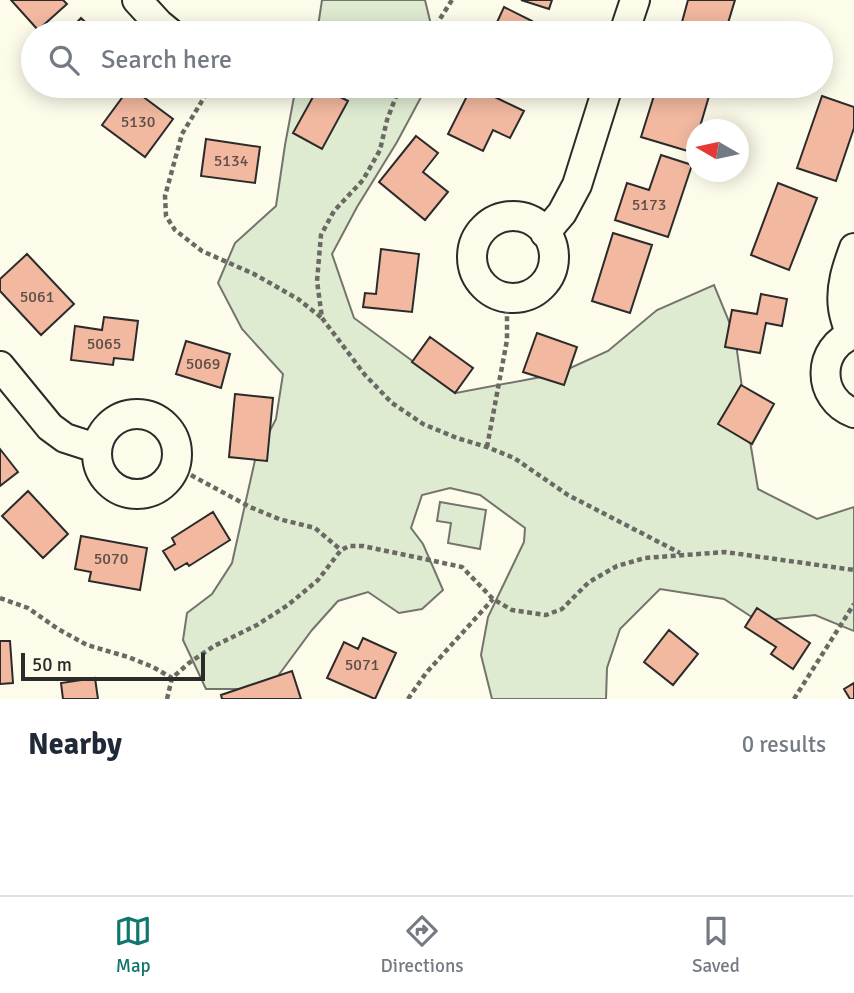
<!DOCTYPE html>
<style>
:root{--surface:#fff;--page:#f6f6f7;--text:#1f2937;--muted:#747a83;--line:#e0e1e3;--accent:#0f766e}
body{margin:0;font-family:Signika,sans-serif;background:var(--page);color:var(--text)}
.compass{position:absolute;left:686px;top:119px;width:63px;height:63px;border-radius:50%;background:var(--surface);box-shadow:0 4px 18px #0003;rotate:279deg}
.scale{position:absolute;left:21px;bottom:18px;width:184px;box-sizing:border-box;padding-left:7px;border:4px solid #2b2b2b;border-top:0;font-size:19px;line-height:24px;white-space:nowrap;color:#2b2b2b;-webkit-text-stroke:5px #fdfbea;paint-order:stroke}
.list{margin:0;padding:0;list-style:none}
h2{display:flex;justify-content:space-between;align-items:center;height:91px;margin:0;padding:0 28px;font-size:30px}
h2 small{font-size:23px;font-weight:400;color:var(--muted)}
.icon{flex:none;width:38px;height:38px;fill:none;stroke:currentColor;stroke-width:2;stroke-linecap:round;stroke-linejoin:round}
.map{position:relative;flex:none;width:854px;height:699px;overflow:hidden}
.search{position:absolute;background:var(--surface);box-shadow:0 4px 18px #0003;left:21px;right:21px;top:21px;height:77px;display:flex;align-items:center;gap:18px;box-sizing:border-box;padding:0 24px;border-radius:38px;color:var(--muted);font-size:26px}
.sheet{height:196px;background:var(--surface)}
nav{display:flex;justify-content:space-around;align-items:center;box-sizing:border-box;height:98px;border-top:2px solid var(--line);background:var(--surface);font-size:19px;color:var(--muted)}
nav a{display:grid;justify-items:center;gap:4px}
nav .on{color:var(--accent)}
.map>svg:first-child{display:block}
</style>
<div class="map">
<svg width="854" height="699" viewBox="0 0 854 699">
<rect width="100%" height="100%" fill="#fdfbea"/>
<path fill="#deebd1" stroke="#74746e" stroke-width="2" d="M322 0H425L433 33H317Z
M296 86H427L397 142 357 207 332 254 354 318 456 393 557 374 608 351 657 310 714 285 735 336 746 417 758 489 817 519 854 507V631L815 615 758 621 724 599 660 589 620 629 607 668 606 699H492L481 655 488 617 524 542 525 528 480 495 450 488 422 495 411 528 423 544 443 590 422 609 399 613 368 592 338 601 312 630 275 680 246 689H206L183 640 187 613 212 594 232 563 255 460 276 419 283 374 242 329 218 283 235 243 276 206 285 145Z
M440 502 486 510 480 549 448 543 451 523 437 521Z"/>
<path fill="#f2b8a0" stroke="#2b2b2b" stroke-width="2" d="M11 0H63L67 4 38 30Z
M521 0H552L549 9Z
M688 0H735L725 33H679Z
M504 7 532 21 526 33H492Z
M81 18 97 33H67Z
M77 86H97L88 96Z
M319 86 348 101 322 149 293 133Z
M472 86 524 111 510 138 493 130 483 151 448 134Z
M657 86H712L699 130H696V136L691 152 641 137Z
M130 87 173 119 145 157 102 125Z
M822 96 854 107V128L836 181 797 168Z
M416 136 438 153 423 172 448 192 425 220 379 182Z
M206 139 260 147 255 183 201 176Z
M661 155 692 165 668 237 615 220 627 183 649 190Z
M778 183 817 198 789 270 751 255Z
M613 233 652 245 630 313 592 301Z
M381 249 419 254 412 312 363 307 365 293 376 294Z
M27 254 74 304 41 335 0 291V279Z
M761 294 787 299 782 326 766 323 760 353 725 347 732 310 757 314Z
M104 317 138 321 133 360 114 358 113 365 71 360 75 326 102 330Z
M537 333 577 347 564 385 523 372Z
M430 337 473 368 455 393 412 362Z
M186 341 230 354 221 388 176 374Z
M741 385 774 404 752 444 718 424Z
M235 394 273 398 267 461 229 457Z
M0 449 18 472 0 486Z
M28 491 68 534 43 558 2 516Z
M213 512 230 540 189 566 187 563 175 570 163 551 175 544 172 538Z
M81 536 147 548 140 590 89 581 91 572 75 569Z
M757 608 810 643 793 669 771 654 776 647 745 627Z
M669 630 698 654 673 685 644 662Z
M363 638 396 653 375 699 327 678 344 642 358 649Z
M0 641H10L13 683 0 684Z
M292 671 301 699H222L221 695Z
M95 678 98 699H63L61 683Z
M854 683V699H850L844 689Z"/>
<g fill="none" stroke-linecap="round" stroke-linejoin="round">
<g stroke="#2b2b2b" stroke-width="32">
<path id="minor" d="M137 0 159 24 170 33
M624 33 635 0
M472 257a41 41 0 1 1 82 0a41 41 0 1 1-82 0Z
M545 233 562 213 577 185 608 86
M854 334C816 347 816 399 854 413
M850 335C848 326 844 317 843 308 840 287 847 267 854 248
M0 366 50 427 65 438 96 448
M97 454a40 40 0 1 1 80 0a40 40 0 1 1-80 0Z"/>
</g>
<path stroke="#6a6964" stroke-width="4.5" stroke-dasharray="5 3.5" stroke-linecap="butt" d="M431 33 452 0
M211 86 182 134 165 196 166 216 175 230 202 251 254 274 298 299 322 318
M400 86 387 120 380 150 363 180 334 211 321 235 317 281 322 318 365 375 392 403 423 424 457 438 487 447 514 458 568 495 680 553
M487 447 507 340V298
M176 467 250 507 279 519 315 528 341 550
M0 598 28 608 58 629 87 645 128 657 153 667 172 678
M167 699 172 678 189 663 214 646 257 625 288 605 318 580 341 550 349 546H363L462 567 493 599 512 610 546 615 562 609 589 582 617 566 645 558 725 552 854 570
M408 699 426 673 493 599
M794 699 854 604"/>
<use href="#minor" stroke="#fdfbea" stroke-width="28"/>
</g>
<g text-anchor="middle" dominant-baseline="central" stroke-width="5" stroke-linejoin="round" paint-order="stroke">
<g font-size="16" fill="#5d4e48">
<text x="138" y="122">5130</text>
<text x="231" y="161">5134</text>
<text x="649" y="205">5173</text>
<text x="37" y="297">5061</text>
<text x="104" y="344">5065</text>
<text x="203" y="364">5069</text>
<text x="111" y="559">5070</text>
<text x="362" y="665">5071</text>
</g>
</g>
</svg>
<svg class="compass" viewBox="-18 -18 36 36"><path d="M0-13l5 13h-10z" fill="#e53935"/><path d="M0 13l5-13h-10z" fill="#747a83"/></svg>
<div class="scale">50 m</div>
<div class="search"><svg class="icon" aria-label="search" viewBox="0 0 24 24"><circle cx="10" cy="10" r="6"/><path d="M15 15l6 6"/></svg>Search here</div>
</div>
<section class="sheet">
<h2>Nearby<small>0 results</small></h2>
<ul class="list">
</ul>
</section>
<nav>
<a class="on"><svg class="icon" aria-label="map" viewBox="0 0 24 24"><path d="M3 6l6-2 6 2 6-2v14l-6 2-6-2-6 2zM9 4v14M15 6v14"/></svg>Map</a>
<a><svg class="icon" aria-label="directions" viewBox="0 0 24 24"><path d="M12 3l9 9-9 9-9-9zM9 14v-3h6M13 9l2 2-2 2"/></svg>Directions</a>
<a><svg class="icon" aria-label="saved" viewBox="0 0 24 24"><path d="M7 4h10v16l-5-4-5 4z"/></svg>Saved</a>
</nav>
